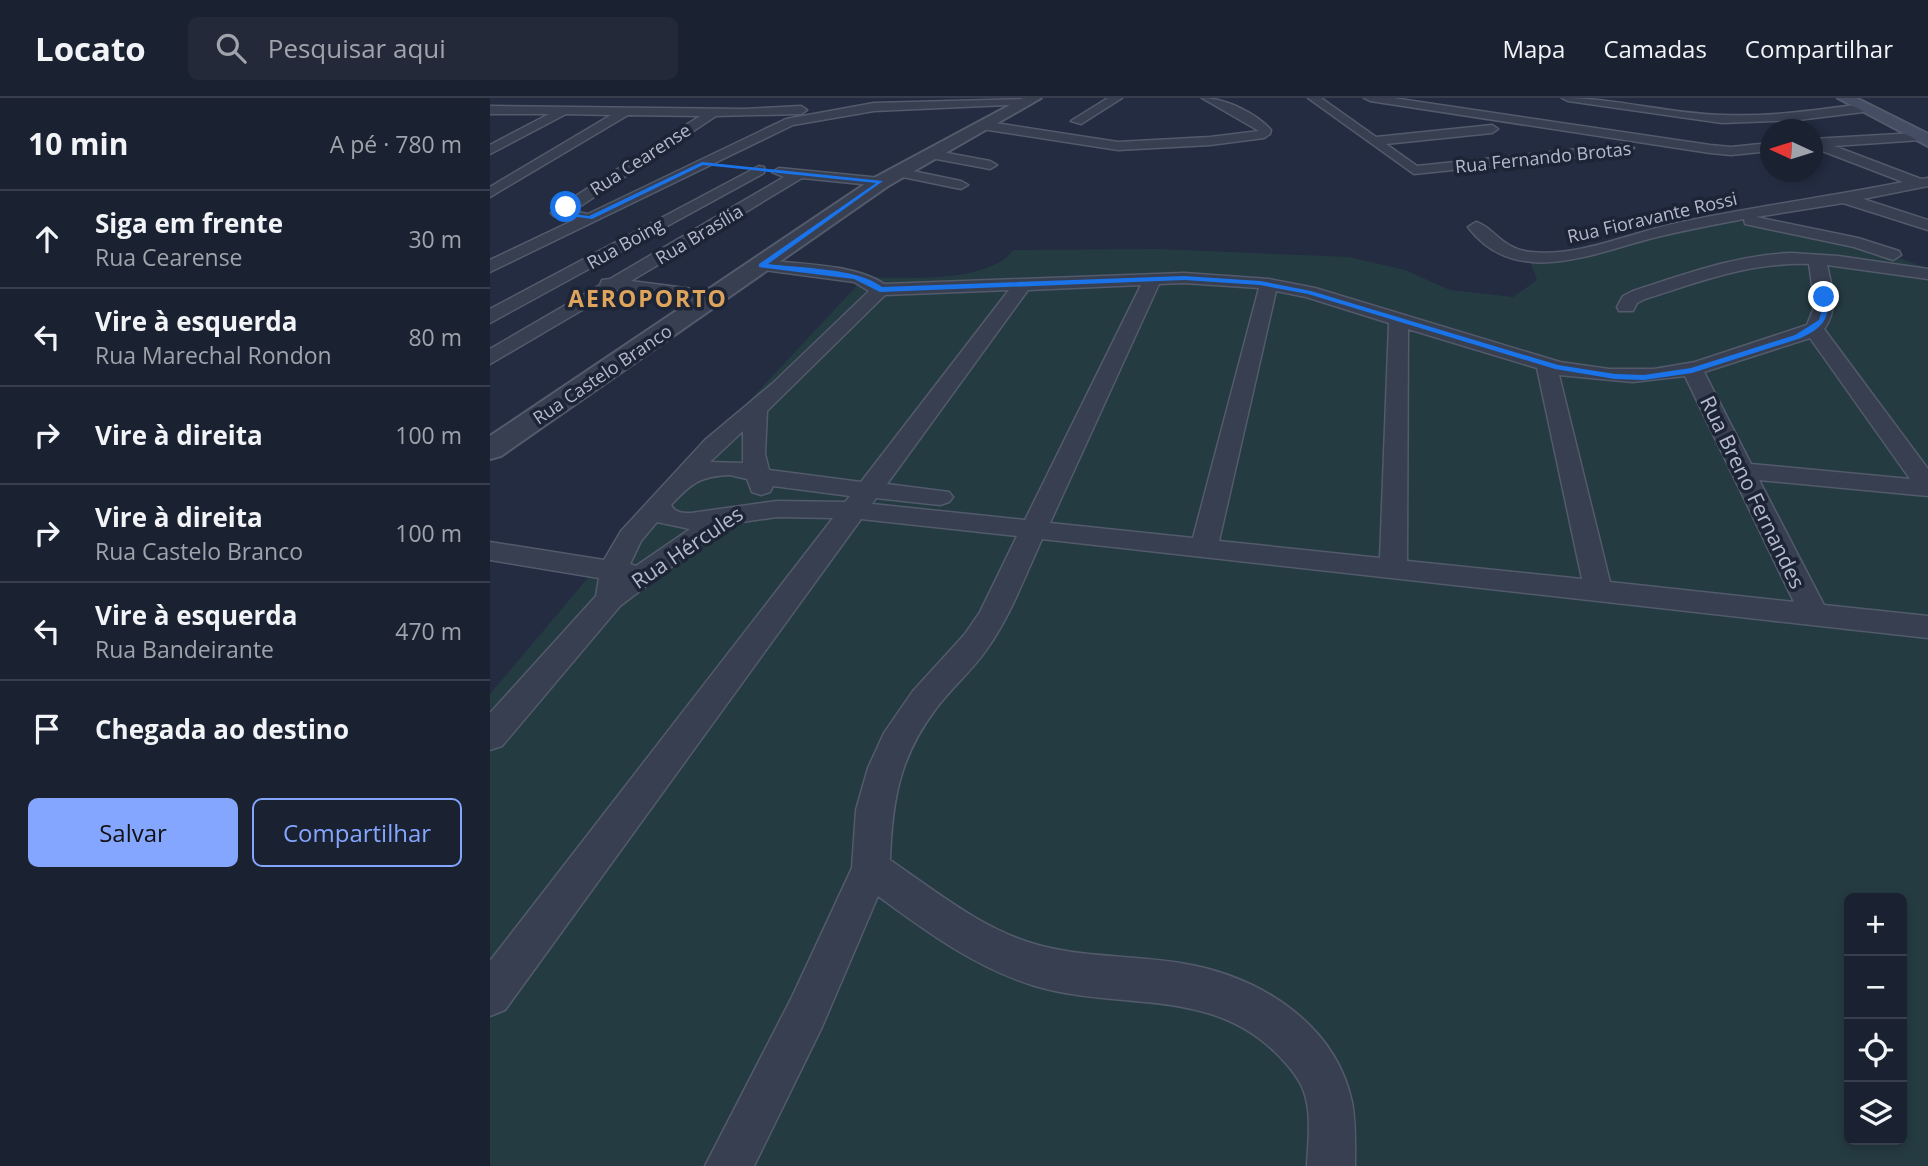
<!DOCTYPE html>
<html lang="pt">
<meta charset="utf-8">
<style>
:root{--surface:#1a2131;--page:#232939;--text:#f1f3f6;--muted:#9fa3ab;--line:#383e4d;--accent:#85a6ff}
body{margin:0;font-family:"Open Sans",sans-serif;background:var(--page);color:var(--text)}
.controls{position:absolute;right:21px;bottom:21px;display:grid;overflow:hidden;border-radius:10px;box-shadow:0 4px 10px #0003}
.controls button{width:63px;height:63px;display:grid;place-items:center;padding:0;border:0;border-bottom:2px solid var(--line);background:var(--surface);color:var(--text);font:35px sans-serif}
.compass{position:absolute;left:1270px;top:21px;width:63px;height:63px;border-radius:50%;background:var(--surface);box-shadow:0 4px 10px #0003;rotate:274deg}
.stop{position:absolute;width:21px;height:21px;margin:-16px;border:5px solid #1a73e8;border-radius:50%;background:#fff}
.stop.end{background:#1a73e8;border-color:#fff;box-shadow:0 2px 7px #0008}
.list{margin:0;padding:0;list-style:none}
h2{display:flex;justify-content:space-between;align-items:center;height:91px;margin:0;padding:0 28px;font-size:30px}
h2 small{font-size:23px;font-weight:400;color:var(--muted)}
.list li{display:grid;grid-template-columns:46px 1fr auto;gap:21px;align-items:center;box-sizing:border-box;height:98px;padding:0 28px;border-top:2px solid var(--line)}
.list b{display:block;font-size:26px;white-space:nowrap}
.list p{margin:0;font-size:23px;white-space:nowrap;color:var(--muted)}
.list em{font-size:23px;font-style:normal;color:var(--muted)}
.actions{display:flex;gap:14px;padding:21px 28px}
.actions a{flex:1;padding:16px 0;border:2px solid var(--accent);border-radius:10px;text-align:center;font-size:24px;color:var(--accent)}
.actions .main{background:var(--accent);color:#111}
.icon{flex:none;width:38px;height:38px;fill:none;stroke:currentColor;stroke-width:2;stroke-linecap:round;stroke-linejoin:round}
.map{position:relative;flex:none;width:1438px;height:1068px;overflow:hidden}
header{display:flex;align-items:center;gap:42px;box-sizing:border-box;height:98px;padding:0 35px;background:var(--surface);border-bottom:2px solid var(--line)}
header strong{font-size:33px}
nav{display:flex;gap:38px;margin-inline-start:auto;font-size:24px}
.search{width:490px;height:63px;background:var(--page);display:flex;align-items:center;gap:18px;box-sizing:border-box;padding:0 24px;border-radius:10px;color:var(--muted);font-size:26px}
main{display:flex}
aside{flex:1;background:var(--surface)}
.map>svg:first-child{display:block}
</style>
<header>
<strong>Locato</strong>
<div class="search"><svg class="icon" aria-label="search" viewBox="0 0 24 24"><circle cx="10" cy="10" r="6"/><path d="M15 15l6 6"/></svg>Pesquisar aqui</div>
<nav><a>Mapa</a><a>Camadas</a><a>Compartilhar</a></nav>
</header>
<main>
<aside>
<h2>10 min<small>A pé · 780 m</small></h2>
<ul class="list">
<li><svg class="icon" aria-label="ahead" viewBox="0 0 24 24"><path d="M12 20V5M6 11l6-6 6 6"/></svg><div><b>Siga em frente</b><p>Rua Cearense</p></div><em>30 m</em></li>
<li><svg class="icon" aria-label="left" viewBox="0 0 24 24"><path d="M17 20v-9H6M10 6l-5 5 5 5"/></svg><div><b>Vire à esquerda</b><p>Rua Marechal Rondon</p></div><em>80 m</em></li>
<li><svg class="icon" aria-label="right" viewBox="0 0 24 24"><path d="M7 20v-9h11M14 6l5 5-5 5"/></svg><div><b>Vire à direita</b></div><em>100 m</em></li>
<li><svg class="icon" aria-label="right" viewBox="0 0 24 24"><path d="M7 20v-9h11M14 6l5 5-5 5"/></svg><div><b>Vire à direita</b><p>Rua Castelo Branco</p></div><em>100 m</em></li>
<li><svg class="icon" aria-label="left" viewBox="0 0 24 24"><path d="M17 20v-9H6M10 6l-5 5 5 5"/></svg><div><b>Vire à esquerda</b><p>Rua Bandeirante</p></div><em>470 m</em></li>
<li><svg class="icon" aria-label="arrive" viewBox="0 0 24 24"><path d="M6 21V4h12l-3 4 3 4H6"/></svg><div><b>Chegada ao destino</b></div></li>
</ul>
<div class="actions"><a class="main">Salvar</a><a>Compartilhar</a></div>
</aside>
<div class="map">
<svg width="1438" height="1068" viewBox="0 0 1438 1068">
<rect width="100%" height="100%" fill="#232c41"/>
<path fill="#253b42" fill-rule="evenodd" d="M1242 123C1309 125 1374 149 1438 170V1068H0V596L134 437 375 179C412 180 499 186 523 152L668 151 859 159 915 172 960 192 1023 199 1047 182 1038 158ZM1359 800H1412V1042H1359Z"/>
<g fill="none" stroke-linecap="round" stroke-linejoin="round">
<g stroke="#525a6b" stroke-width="3">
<path id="minor" d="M618 0H632L591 26 581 23Z
M712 0C735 0 766 15 781 32L780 36 774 40 720 47 628 52 492 31 486 27 492 23 628 44 720 39 769 33Z
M818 0H831L886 39 1002 27 1008 31 1002 35 896 46 927 68 1137 46 1144 50 1137 54 924 76Z
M874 0H903L1220 47 1241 49 1280 45V53L1241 57 1220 55 880 3Z
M1072 0C1127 0 1179 16 1233 17 1280 19 1327 12 1373 6L1379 10 1373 14 1308 22 1232 25 1078 3Z
M537 1 541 2V6L384 13 303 27 0 174V162L84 122 64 118 61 115 64 112 210 18 138 17 0 99V89L121 17 76 16 0 56V47L59 16H0V8L254 11 311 8 317 12 311 16 226 18 83 113 98 116 296 21 384 5Z
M1426 35 1431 36V42L1344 48 1431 81 1438 80V88L1373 101 1438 122V132L1353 105 1266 119 1368 140 1409 153 1411 157 1403 162 1364 149 1255 126 1254 121C1222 127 1190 133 1159 141 1099 157 1024 190 978 129L986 124C1004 129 1011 151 1041 154 1091 159 1139 135 1187 125 1262 109 1338 99 1413 84L1322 49V41Z
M441 52 500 63 507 67 500 71 436 59 434 56Z
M269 68 274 69V75L0 225V211Z
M289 70 391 80 398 84 391 88 312 80 141 183 226 194 232 195 235 199 232 203 226 204 126 192 0 266V251L110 187 112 182 120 181 294 79 282 74Z
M408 70 471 83 478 87 471 91 403 77 401 74Z
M1302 155 1348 158 1438 171V181L1337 167C1342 190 1349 211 1334 231L1438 371V398L1269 382 1334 507 1438 518V540L552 441C535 478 521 517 497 551 482 573 461 590 445 612 409 660 402 704 400 762 447 794 493 832 548 847 596 860 642 857 690 865 767 877 845 924 862 1004 866 1025 865 1047 865 1068H817C818 1044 822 1017 814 994 809 979 797 966 786 955 718 888 629 913 545 888 486 870 437 834 388 798L332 929 264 1068H215L302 899 362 770 366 712 378 670 394 635 423 593 475 536 490 514 527 438 371 421 15 912 0 918V863L343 420 287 419 245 425 202 453 130 508 12 648 0 652V615L106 498 109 480 0 462V444L114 462 131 433 215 342 283 285 379 193 364 184 266 171 263 167 266 163 272 162C308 166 365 166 394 186L694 175 779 181 825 190 1070 264 1119 271H1164L1205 264 1317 227 1325 207 1319 166C1260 164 1211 183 1155 201L1147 205 1143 213H1129L1127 209 1133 198 1143 193C1196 176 1246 157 1302 155ZM694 185 769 190 703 440 560 425 669 186ZM651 187 535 422 382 406 386 400 450 407 459 404 463 399 459 394 397 386 538 192ZM519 192 371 384 279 372 275 356 277 313 395 197ZM786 193 816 199 899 225 890 460 729 443ZM918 231 1047 270 1092 481 917 463ZM1320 240 1420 381 1261 366 1214 274ZM1069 277 1142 284 1195 278 1304 504 1120 484ZM253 333V365L220 364ZM240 377 257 381 262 394 271 397 280 394 283 388 360 398 355 404 287 403 201 415C193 415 185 415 181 407 201 386 209 378 240 377ZM167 424 200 431 146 468 140 466 151 443Z"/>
</g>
<g stroke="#525a6b" stroke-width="4">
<path id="tertiary" d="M533 0H551L398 88 11 358 0 361V338L384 80Z"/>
</g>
<g stroke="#525a6b" stroke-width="4">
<path id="secondary" d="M1348 0H1366L1438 36V48Z"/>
</g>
<use href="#minor" fill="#373f51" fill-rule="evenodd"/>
<use href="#tertiary" fill="#373f51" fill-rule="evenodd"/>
<use href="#secondary" fill="#454d64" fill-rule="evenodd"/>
</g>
<path fill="#1a73e8" d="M212 64 393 83 278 166C308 170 369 170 392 189L694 178 770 183 821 193 1068 267 1125 276 1154 277 1201 270 1305 237 1329 222 1332 211 1331 198 1337 199C1341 222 1330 231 1311 240L1202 275 1154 282 1125 281 1065 271 818 196 770 187 694 182 390 194 364 181 269 169V166L386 85 213 67 102 121 66 116 76 107 79 109 73 115 99 118Z"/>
<g text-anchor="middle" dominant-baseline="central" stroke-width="7" stroke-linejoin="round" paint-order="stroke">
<g font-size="18" fill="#b4bacb" stroke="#1c2436">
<text transform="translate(1053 59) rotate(-6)">Rua Fernando Brotas</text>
<text transform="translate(150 61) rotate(-33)">Rua Cearense</text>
<text transform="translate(1162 119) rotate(-13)">Rua Fioravante Rossi</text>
<text transform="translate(209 136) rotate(-31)">Rua Brasília</text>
<text transform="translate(135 145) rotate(-29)">Rua Boing</text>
<text transform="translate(112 276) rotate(-34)">Rua Castelo Branco</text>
</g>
<g font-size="21" fill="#b4bacb" stroke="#1c2436">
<text transform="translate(1263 394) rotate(64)">Rua Breno Fernandes</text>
<text transform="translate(197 449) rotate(-34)">Rua Hércules</text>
</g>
<g font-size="23" font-weight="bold" letter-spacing="2" fill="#dea45c" stroke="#1c2436">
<text x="158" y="200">AEROPORTO</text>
</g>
</g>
</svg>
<div class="controls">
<button>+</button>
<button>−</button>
<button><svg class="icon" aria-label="locate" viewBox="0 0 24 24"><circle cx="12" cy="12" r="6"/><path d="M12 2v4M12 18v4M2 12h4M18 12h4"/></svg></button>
<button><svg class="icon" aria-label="layers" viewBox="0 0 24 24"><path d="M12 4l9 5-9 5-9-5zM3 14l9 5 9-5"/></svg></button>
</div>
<svg class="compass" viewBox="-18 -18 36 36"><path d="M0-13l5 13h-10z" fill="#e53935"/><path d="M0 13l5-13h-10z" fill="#9fa3ab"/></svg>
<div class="stop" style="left:76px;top:109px"></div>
<div class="stop end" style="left:1334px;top:199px"></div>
</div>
</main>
